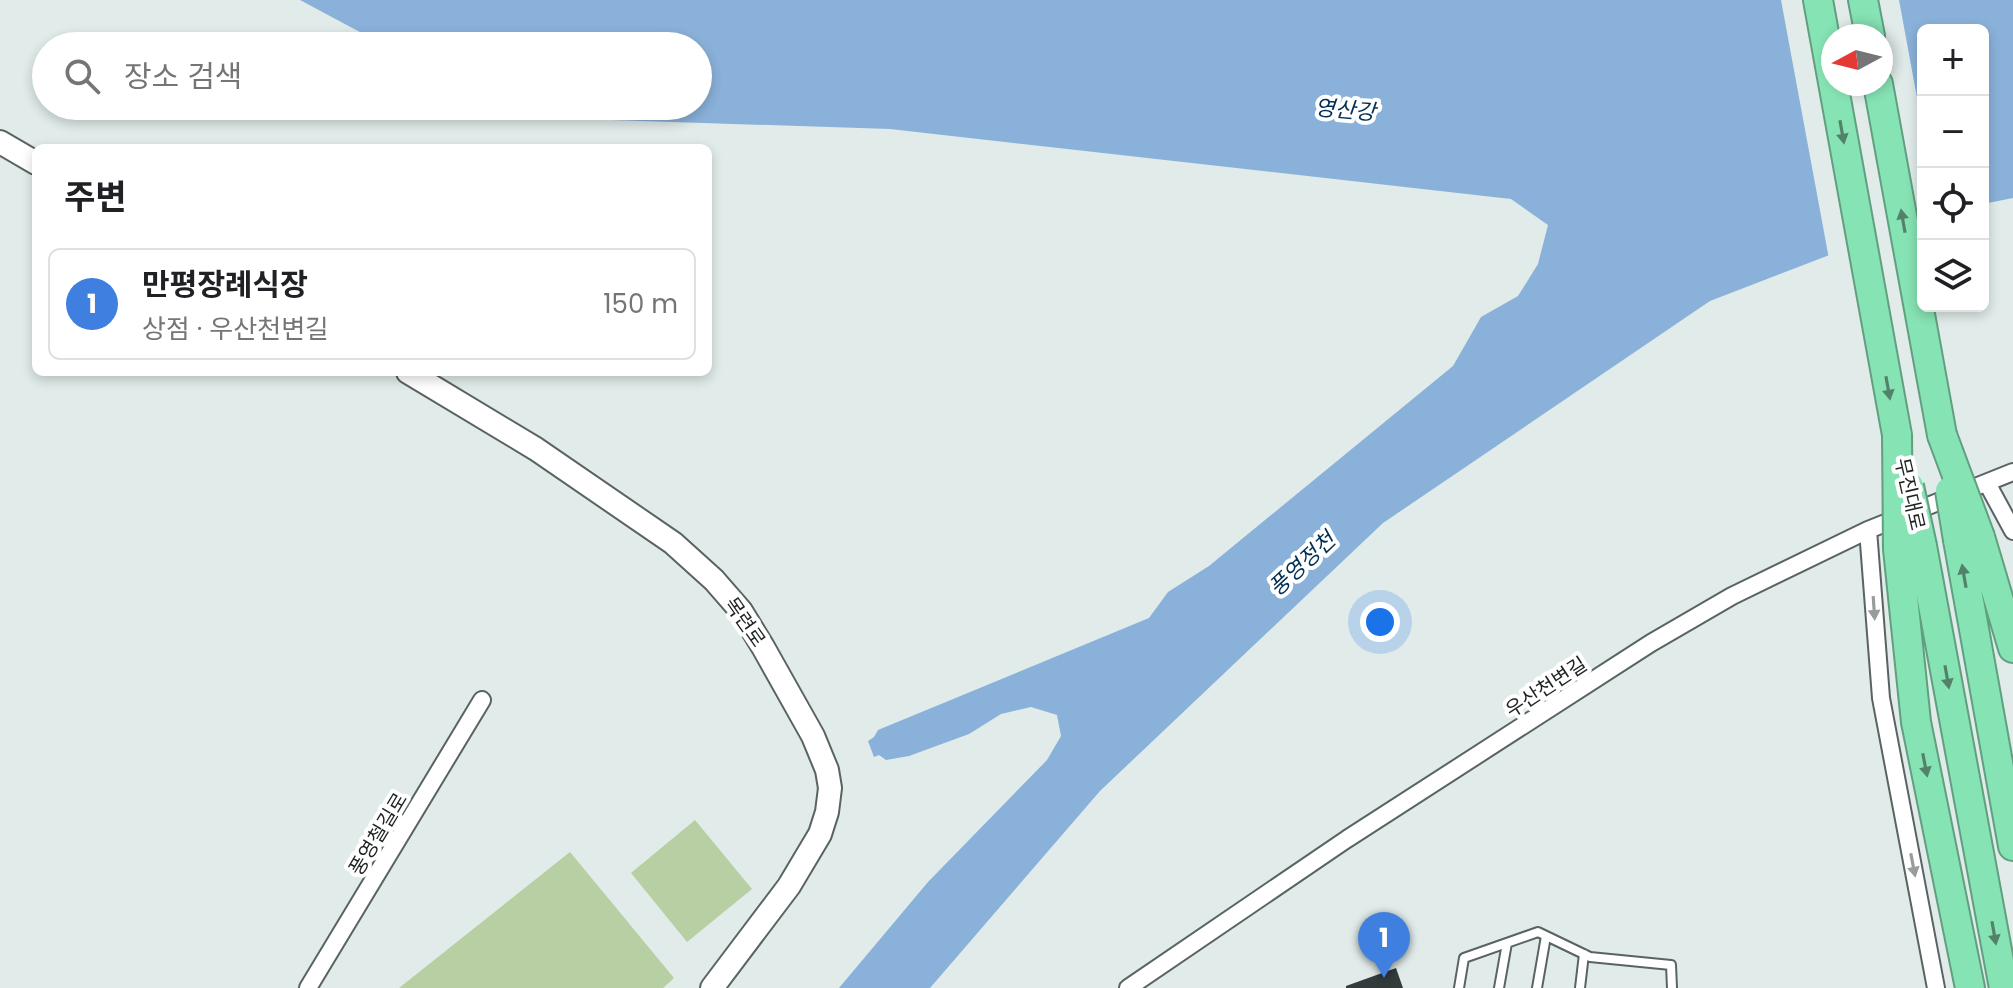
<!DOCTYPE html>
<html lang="ko">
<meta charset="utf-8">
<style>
:root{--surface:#fff;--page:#f6f6f6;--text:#202124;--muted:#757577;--line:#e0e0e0;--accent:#0b8043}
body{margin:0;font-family:Poppins,"Noto Sans KR",sans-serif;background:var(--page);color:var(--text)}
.controls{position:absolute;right:24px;top:24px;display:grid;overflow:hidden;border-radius:12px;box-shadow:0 4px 12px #0003}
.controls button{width:72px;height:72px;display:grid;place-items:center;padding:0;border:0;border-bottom:2px solid var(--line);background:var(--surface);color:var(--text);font:40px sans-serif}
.compass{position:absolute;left:1821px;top:24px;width:72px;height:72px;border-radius:50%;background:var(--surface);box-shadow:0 4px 12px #0003;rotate:263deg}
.you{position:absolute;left:1380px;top:622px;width:28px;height:28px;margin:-20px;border:6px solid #fff;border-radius:50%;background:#1a73e8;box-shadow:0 0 0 12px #1a73e833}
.badge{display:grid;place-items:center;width:52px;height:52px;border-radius:50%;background:var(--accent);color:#fff;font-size:26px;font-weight:700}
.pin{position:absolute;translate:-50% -66px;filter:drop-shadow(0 2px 4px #0008)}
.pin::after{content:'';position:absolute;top:42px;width:28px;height:24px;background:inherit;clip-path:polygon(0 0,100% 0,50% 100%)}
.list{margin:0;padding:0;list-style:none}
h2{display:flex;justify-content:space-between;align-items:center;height:104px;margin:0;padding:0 32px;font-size:34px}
h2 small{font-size:26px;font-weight:400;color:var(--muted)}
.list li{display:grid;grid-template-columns:52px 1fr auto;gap:24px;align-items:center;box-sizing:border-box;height:112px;margin:0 16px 16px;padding:0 16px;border:2px solid var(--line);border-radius:12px}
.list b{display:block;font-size:30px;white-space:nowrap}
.list p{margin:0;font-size:26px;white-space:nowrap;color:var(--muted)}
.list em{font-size:26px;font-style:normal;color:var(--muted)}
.icon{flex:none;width:44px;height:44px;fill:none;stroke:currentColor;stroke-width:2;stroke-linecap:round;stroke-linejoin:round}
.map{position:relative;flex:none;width:2013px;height:988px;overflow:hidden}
.search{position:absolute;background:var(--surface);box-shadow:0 4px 12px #0003;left:32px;top:32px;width:680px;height:88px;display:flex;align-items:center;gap:20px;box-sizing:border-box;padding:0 28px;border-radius:44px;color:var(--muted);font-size:30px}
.panel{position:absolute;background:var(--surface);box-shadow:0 4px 12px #0003;left:32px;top:144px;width:680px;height:232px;border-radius:12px}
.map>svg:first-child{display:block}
</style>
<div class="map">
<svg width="2013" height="988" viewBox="0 0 2013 988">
<rect width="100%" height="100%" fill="#e0ebea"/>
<path fill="#b7cfa2" d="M695 820 752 889 687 942 631 873Z
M570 852 674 978 663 988H399Z"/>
<path fill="#8ab1d9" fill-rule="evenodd" d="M300 0H2013V198L1983 204V30H1923V219L1710 301 1383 523 1100 791 930 988H839L928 882 1047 760 1061 736 1057 715 1031 707 1001 714 969 734 909 756 886 760 879 755 874 757 868 741 874 737 878 730 1149 618 1168 592 1209 566 1453 366 1481 317 1518 296 1538 264 1548 225 1511 199 890 129 519 117 499 106H698V46H386ZM1833 36H1881V84H1833Z"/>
<path fill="#e0ebea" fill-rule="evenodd" d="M1781 0H1899L1923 130V223L1829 259ZM1833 36H1881V84H1833Z"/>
<path fill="#333b3d" d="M1396 968 1403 988H1346V986Z"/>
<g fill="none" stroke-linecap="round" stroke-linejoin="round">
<g stroke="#5a6363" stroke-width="12">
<path id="lane" d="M1459 988 1464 958 1538 932 1590 957 1671 965 1672 988
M1499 988 1507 943
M1537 988 1546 936
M1580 988 1584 954"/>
</g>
<g stroke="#5a6363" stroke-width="20">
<path id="street" d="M1987 483 2013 531
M1868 530 1881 698 1936 988
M308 988 482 700
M1128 988 1347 839 1651 643 1732 596 1868 530 2013 472"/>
</g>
<g stroke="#5a6363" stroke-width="26">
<path id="secondary" d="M0 142 36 163
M408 372 536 449 673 543 714 580 741 611 763 647 813 736 827 770 830 788 827 812 820 834 789 886 712 988"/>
</g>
<g stroke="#629f80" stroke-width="32">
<path id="highway" d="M1818 0 1897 435
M1863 0 1870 36
M1878 84 1942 435
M1980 537 2013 648
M1958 540 2013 846
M1922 546 2004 988
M1898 549 1916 722 1970 988"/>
</g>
<use href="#lane" stroke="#fff" stroke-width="8"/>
<use href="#street" stroke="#fff" stroke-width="16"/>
<use href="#secondary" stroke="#fff" stroke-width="22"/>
<use href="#highway" stroke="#86e3b3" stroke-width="28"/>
<g stroke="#629f80" stroke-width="32" stroke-linecap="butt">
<path id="highway-bridge" d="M1897 435 1898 549
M1942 435 1980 537
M1909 486 1922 546
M1950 491 1958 540"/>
</g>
<use href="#highway-bridge" stroke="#86e3b3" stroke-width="28"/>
</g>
<defs><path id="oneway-solid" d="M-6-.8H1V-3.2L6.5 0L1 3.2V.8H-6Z" transform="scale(2)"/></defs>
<g fill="#52826a">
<use href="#oneway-solid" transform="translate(1842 132) rotate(80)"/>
<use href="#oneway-solid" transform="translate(1903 221) rotate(-100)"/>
<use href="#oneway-solid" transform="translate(1888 388) rotate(80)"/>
<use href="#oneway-solid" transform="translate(1964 576) rotate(-100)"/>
<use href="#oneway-solid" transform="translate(1947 677) rotate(80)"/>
<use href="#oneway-solid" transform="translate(1925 765) rotate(79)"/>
<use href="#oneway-solid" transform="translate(1994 933) rotate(80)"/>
</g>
<g fill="#9a9c9b">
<use href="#oneway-solid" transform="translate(1874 608) rotate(86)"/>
<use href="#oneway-solid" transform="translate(1913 865) rotate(79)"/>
</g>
<g text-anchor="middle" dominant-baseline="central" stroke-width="8" stroke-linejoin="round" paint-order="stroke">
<g font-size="20" fill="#1e2221" stroke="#fff">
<text transform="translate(1910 494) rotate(77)">무진대로</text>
<text transform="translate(745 622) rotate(55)">목련로</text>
<text transform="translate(1546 687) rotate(-33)">우산천변길</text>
<text transform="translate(378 834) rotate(-59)">풍영철길로</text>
</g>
<g font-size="22" font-style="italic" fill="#012f54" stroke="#fff">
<text transform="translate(1345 110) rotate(5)">영산강</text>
<text transform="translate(1302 564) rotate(-43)">풍영정천</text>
</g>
</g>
</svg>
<div class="controls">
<button>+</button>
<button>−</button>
<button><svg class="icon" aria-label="locate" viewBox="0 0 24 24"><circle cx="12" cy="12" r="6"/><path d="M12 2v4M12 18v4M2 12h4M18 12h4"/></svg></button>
<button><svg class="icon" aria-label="layers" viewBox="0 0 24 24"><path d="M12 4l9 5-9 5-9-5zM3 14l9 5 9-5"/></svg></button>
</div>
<svg class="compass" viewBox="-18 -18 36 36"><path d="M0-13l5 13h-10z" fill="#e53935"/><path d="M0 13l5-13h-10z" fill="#757577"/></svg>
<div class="you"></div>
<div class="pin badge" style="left:1384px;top:978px;background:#3f7fe0">1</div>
<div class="search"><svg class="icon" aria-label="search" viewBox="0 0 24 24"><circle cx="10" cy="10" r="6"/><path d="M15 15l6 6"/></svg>장소 검색</div>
<section class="panel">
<h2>주변<small></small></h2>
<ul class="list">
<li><span class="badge" style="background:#3f7fe0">1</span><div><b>만평장례식장</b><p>상점 · 우산천변길</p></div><em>150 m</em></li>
</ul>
</section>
</div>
